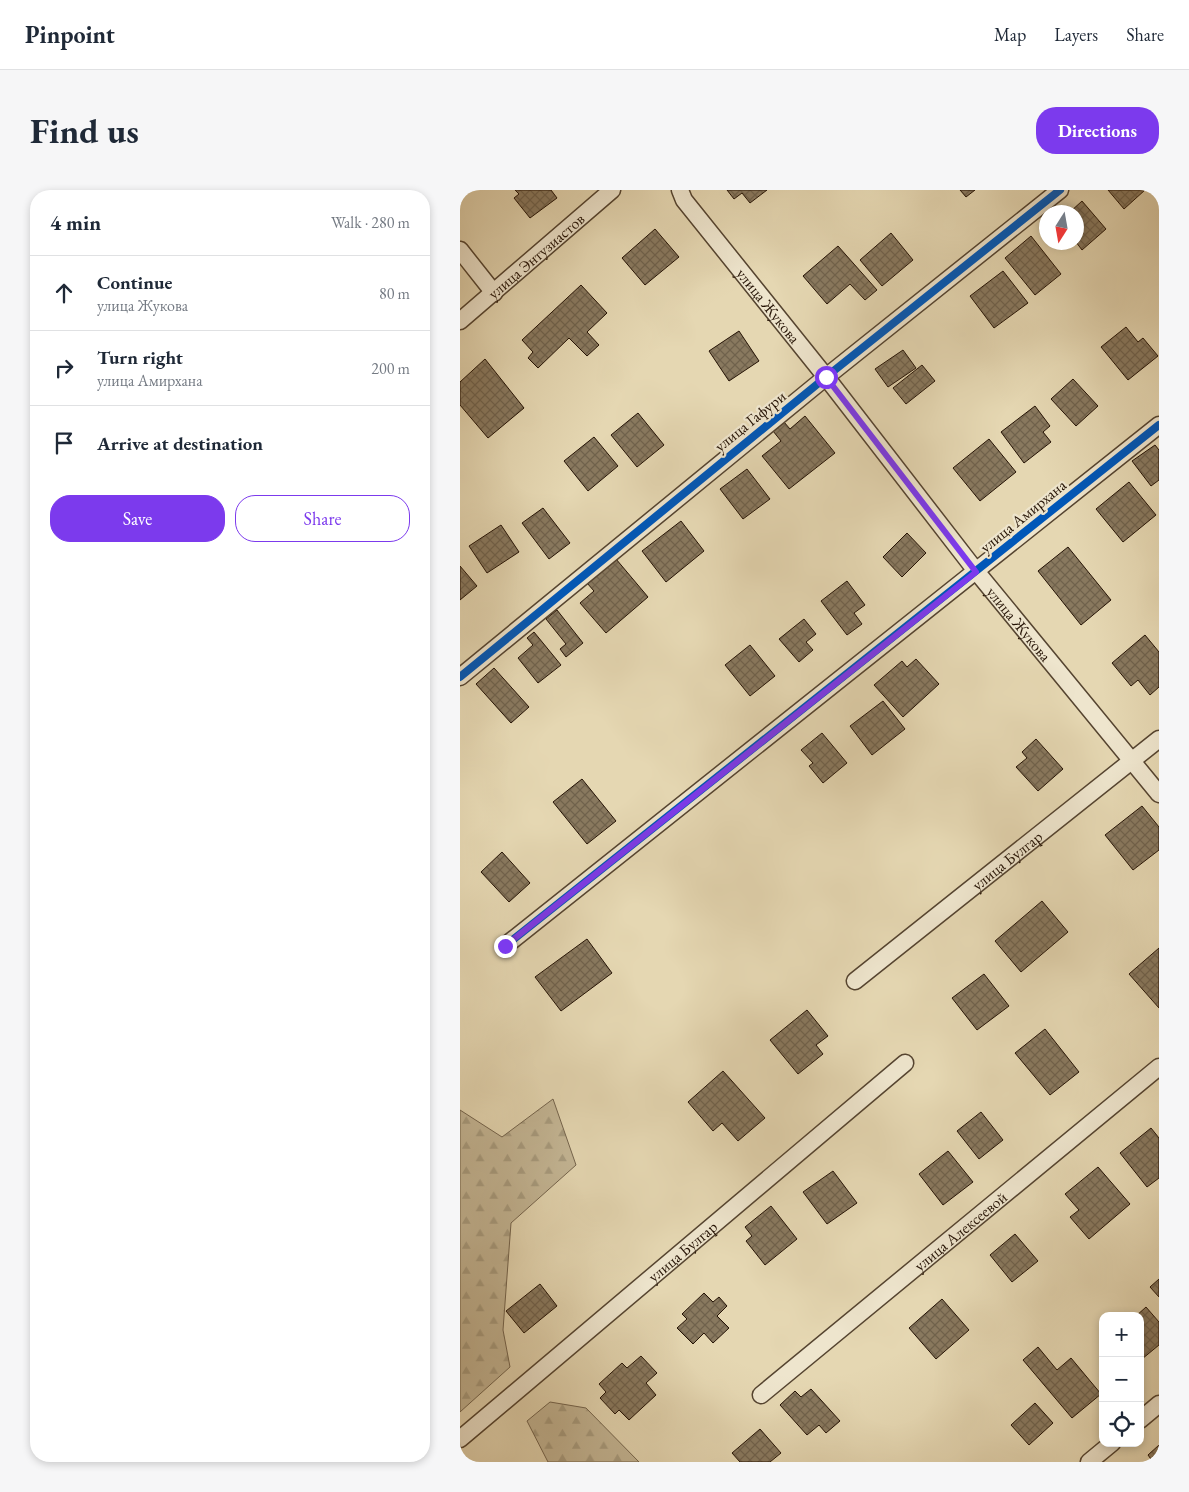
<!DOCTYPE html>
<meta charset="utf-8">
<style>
:root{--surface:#fff;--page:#f6f6f7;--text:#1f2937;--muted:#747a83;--line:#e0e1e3;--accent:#7c3aed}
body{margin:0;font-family:"EB Garamond",serif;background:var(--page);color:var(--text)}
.controls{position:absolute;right:15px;bottom:15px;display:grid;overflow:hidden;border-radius:10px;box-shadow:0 2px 8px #0003}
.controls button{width:45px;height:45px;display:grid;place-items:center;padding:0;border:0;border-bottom:1px solid var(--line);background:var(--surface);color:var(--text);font:25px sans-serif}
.compass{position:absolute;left:579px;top:15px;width:45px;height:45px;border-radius:50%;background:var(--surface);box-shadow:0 2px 8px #0003;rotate:191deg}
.stop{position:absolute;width:15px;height:15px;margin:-11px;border:4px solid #7c3aed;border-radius:50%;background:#fff}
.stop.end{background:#7c3aed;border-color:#fff;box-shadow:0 1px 5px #0008}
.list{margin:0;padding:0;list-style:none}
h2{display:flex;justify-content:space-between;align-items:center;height:65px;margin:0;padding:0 20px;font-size:21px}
h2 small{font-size:16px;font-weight:400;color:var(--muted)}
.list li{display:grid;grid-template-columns:32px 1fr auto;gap:15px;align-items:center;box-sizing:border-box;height:75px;padding:0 20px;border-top:1px solid var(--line)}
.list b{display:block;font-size:19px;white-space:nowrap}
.list p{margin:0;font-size:16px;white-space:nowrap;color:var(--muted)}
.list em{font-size:16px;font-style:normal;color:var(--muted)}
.actions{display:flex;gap:10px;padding:15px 20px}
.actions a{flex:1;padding:11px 0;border:1px solid var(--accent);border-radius:20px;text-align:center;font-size:18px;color:var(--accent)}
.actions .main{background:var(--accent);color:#fff}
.icon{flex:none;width:28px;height:28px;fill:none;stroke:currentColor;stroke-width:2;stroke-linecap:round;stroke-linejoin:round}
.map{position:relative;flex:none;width:699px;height:1272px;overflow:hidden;border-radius:20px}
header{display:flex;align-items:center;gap:30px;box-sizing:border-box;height:70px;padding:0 25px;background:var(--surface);border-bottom:1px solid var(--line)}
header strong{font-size:24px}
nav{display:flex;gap:28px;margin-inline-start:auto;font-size:18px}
.intro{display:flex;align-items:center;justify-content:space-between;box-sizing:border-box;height:120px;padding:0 30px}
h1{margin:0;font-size:35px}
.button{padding:12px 22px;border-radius:20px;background:var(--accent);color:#fff;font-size:18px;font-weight:700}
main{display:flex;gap:30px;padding:0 30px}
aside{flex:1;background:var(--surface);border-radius:20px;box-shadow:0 2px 8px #0003}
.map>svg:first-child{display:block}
</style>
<header>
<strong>Pinpoint</strong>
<nav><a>Map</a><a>Layers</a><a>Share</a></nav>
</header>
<div class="intro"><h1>Find us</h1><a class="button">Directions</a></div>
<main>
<aside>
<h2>4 min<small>Walk · 280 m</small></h2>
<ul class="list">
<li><svg class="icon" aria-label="ahead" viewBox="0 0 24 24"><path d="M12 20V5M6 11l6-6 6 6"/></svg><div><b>Continue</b><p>улица Жукова</p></div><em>80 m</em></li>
<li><svg class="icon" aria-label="right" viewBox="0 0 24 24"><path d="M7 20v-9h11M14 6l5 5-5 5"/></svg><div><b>Turn right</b><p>улица Амирхана</p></div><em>200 m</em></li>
<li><svg class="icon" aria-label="arrive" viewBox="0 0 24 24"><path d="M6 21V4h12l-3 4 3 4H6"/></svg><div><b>Arrive at destination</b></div></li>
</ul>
<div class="actions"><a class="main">Save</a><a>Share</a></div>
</aside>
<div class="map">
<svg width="699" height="1272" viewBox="0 0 699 1272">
<defs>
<pattern id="forest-firs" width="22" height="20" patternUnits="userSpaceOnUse" patternTransform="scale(1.25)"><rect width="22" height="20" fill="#c4b695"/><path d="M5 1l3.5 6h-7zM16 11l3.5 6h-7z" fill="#a89c7f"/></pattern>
<pattern id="building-cross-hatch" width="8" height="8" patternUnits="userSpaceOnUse" patternTransform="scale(1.25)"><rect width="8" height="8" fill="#89795f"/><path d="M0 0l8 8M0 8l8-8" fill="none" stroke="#70624c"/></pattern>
</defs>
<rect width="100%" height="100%" fill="#e5d7b2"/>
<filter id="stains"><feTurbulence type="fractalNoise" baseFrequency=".004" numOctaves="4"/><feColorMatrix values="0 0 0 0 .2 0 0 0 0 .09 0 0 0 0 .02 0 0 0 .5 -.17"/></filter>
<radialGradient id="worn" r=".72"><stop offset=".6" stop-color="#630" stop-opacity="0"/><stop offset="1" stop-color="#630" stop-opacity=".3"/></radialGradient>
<path fill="url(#forest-firs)" stroke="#74644d" d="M93 909 116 975 51 1033 43 1140 50 1177 0 1222V920L42 947Z
M90 1212 126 1218 179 1272H88L67 1231Z"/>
<path fill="url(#building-cross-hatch)" stroke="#251305" d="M55 0H91L97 8 70 28 54 8 59 4Z
M267 0H307L290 13 282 3 274 9Z
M500 0H515L506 7Z
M648 0H685L664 19Z
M622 11 646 39 622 60 616 52V22H610Z
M195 39 219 67 185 95 162 68Z
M431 43 453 70 422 96 400 70Z
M571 46 601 84 575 105 545 68Z
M378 56 417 100 405 110 390 94 367 114 343 86Z
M543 81 568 113 534 138 510 106Z
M121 95 147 123 127 142 139 155 127 166 109 148 78 178 68 168 73 162 62 150Z
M666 137 678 152 683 148 698 166 668 190 641 157Z
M279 141 299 171 269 191 249 161Z
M443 160 456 178 428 197 415 179Z
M25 169 64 218 28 248 0 215V192Z
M462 175 475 191 446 214 433 198Z
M613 189 638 216 616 236 591 209Z
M575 216 590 236 583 242 591 252 564 273 541 242Z
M178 223 204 255 177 277 151 245Z
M345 226 375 263 329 299 302 266 321 251 313 241 324 232 330 239Z
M134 247 158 276 128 301 104 271Z
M529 249 556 282 520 311 493 278Z
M695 255 699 260V290L691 296 672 271Z
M287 279 310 309 283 329 260 299Z
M669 292 696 325 663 352 636 319Z
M83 318 110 353 89 369 62 333Z
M221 331 244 361 206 392 182 361Z
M41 335 59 362 27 383 9 356Z
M447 343 466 363 442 387 423 367Z
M608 357 651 410 621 435 578 381Z
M156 369 188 407 146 443 120 413 134 401 127 393Z
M0 376 17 396 0 410Z
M387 391 405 415 394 423 402 434 387 445 361 411Z
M97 420 123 453 106 467 100 459 106 454 86 429Z
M344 429 356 444 346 452 353 460 339 472 319 449Z
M74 442 101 475 78 493 58 468 73 455 67 448Z
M685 445 699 462V497L690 505 678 490 671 496 652 473Z
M290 455 315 486 290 506 265 475Z
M456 469 479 494 443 527 414 495 442 471 447 477Z
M34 478 69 517 51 533 16 494Z
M423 511 445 539 412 565 390 536Z
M362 543 387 573 363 593 349 576 353 573 341 560Z
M576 549 603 579 578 601 556 577 567 568 562 562Z
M122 589 156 631 127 654 93 612Z
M682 616 699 637V660L673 680 645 645Z
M42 662 70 693 49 712 21 682Z
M582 711 608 742 561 782 535 751Z
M127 749 152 783 101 821 75 787Z
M699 758V818L669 784Z
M524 784 549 816 517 840 492 808Z
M347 820 368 846 356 855 363 864 338 884 310 850Z
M585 839 619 882 590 905 555 863Z
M263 881 305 928 278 951 262 933 253 941 228 912Z
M521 922 543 950 519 969 497 941Z
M691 938 699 948V988L687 997 660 963Z
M488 961 513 992 483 1015 459 984Z
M638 977 670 1014 629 1049 610 1027 619 1020 605 1004Z
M373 981 397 1013 367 1034 343 1002Z
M311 1016 337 1049 305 1075 286 1051 292 1046 285 1037Z
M555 1044 578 1071 552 1092 530 1065Z
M699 1089V1107L690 1097Z
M80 1094 97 1116 64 1143 46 1121Z
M244 1103 253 1112 259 1107 267 1116 257 1126 269 1138 253 1153 244 1143 233 1154 217 1138 227 1129 222 1124Z
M482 1109 509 1140 476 1169 449 1138Z
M686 1117 699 1132V1155L682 1169 680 1167V1126H676Z
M578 1157 597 1180 611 1168 641 1204 612 1228 563 1170Z
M181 1166 197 1183 186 1193 196 1205 169 1230 159 1220 155 1224 140 1208 146 1202 139 1194 162 1173 167 1178Z
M351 1199 380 1231 366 1243 359 1235 347 1245 320 1215 335 1201 341 1207Z
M575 1213 593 1233 569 1255 551 1235Z
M300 1239 321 1263 310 1272H280L272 1263Z
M699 1255V1272H693L688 1265Z"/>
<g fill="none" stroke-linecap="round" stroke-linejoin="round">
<g stroke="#554430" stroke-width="19">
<g id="minor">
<path id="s1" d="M220 0 224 10 366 187 516 381 699 604"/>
<path d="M0 60 34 103"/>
<path id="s2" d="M0 131 152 0"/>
<path d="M0 487 366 187 600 0"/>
<path d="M45 756 699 235"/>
<path id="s3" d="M395 791 699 549"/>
<path id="s4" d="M301 1205 699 877"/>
<path d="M680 1230 699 1214"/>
<path id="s5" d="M0 1249 445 873"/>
<path d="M629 1272 652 1253"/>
</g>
</g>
<use href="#minor" stroke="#eee5cd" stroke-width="16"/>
<g stroke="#eee5cd" stroke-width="11">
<path id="cycleway" d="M0 487 366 187 600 0
M45 756 699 235"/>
</g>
<use href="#cycleway" stroke="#0057b8" stroke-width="8"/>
</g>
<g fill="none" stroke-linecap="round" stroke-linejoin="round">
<path stroke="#7c3aed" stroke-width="6" d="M45 756 516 382 366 187"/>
</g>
<g text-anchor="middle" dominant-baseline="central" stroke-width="4.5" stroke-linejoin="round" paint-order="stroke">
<g font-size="16" fill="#251305" stroke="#eee5cd">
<text stroke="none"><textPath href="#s2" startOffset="100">улица Энтузиастов</textPath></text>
<text stroke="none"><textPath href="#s1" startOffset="146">улица Жукова</textPath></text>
<text transform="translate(290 231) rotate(-39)">улица Гафури</text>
<text transform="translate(563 326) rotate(-39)">улица Амирхана</text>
<text stroke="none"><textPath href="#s1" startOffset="551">улица Жукова</textPath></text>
<text stroke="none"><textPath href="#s3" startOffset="194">улица Булгар</textPath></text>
<text stroke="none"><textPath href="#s4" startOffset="258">улица Алексеевой</textPath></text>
<text stroke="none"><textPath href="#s5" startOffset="291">улица Булгар</textPath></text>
</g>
</g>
<rect width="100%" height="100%" filter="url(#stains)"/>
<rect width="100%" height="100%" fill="url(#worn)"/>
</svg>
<div class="controls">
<button>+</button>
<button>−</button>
<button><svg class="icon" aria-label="locate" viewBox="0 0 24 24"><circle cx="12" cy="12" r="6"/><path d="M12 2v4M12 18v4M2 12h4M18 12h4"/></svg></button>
</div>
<svg class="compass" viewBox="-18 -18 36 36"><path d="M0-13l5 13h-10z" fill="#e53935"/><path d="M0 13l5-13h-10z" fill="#747a83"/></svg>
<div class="stop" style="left:366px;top:187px"></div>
<div class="stop end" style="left:45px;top:756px"></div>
</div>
</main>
